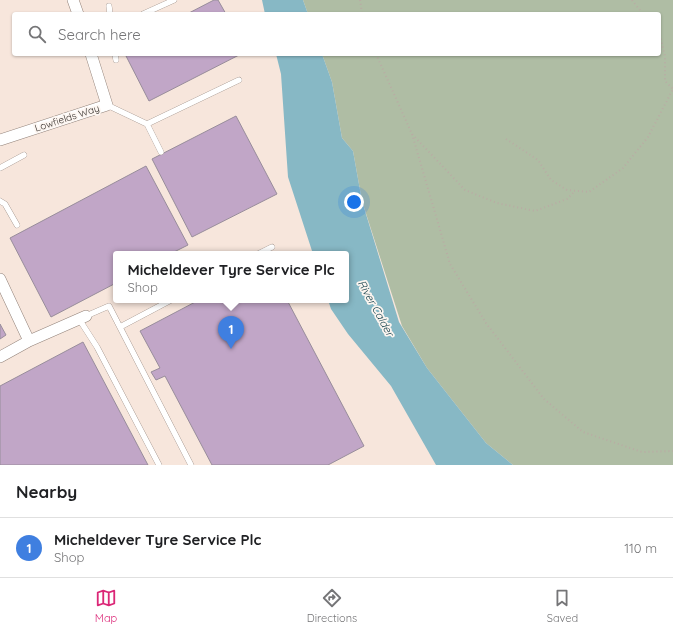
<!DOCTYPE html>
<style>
:root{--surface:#fff;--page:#f6f6f6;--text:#202124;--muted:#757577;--line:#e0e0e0;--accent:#db2777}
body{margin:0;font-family:Quicksand,sans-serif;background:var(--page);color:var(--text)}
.you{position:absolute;left:354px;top:202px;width:14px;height:14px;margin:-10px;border:3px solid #fff;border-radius:50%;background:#1a73e8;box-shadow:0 0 0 6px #1a73e833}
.badge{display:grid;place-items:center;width:26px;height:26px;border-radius:50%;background:var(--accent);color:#fff;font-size:13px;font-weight:700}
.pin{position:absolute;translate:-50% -33px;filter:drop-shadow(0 1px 2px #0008)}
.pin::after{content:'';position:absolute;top:21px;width:14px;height:12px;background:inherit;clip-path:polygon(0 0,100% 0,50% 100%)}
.popup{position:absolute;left:113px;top:251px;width:236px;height:52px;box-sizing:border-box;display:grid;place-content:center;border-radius:4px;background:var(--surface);filter:drop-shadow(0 1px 3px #0005);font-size:13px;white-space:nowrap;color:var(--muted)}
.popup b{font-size:15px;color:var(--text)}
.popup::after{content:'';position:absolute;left:50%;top:100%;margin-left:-8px;border:8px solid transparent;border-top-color:var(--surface)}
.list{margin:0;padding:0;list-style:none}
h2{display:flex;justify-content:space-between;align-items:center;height:52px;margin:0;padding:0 16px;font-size:17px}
h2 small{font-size:13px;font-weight:400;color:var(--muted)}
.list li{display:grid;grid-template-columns:26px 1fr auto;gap:12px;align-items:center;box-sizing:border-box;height:60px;padding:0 16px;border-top:1px solid var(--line)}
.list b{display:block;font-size:15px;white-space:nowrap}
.list p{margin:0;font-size:13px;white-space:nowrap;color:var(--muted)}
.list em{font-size:13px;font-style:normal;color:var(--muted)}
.icon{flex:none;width:22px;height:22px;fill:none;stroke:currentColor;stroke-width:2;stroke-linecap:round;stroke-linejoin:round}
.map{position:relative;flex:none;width:673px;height:465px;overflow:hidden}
.search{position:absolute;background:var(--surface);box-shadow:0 1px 3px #0004;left:12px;right:12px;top:12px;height:44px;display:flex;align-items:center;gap:10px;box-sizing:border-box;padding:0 14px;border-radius:4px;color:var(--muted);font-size:15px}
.sheet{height:112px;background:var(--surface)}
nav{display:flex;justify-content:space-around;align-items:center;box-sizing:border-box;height:56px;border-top:1px solid var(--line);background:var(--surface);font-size:11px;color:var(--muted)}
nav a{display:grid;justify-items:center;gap:2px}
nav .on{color:var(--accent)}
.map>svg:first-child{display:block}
</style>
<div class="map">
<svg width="673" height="465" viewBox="0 0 673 465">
<rect width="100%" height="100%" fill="#f7e6dc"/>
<path fill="#afbda4" d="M303 0H673V465H513L486 443 427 368 402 326 362 201 353 151 342 138 332 82 322 54H659V14H308Z"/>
<path fill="#87b8c5" d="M262 0H303L308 14H265Z
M276 54H322L332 82 342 138 353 151 362 201 399 322 427 368 486 443 513 465H436L391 386 348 334 331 309 328 300H346V254H313L288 177 281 74Z"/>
<path fill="#c1a6c7" stroke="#988d9b" d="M214 0H218L226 14H187Z
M125 54H241L149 101Z
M236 116 277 194 192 237 152 159Z
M146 166 188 245 170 254H116V283L51 317 10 238Z
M199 300H287L364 446 328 465H212L165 376 156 380 151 372 160 368 140 331Z
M0 324 6 335 0 339Z
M83 342 148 465H0V386Z"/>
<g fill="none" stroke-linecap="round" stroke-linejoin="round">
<g stroke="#928279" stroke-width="6">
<path id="lane" d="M109 6 110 14
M143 14 174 0
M115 54 116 60
M107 105 147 124 239 80
M147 124 161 152
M0 168 24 155
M0 201 5 204 17 225
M258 254 272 247
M86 316 109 306 191 465
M79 319 97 347 159 465
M120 327 171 300"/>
</g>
<g stroke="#928279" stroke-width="12">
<path id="street" d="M73 0 78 14
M0 140 107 105 91 54
M0 279 29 341 0 357
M29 341 86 316"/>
</g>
<path stroke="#b9aca4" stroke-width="2" stroke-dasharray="1 3" stroke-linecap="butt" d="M360 0 362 14
M632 0 643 14
M659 31 665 56V81L673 89
M376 54 412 134 465 190 497 203 535 211 567 199 575 191
M412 134 450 264 486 323 544 399 583 432 642 452 673 451
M506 139 538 160 551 180 567 190 589 192 623 168 648 137 673 89"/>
<use href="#lane" stroke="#fff" stroke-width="5.5"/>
<use href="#street" stroke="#fff" stroke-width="11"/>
</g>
<g text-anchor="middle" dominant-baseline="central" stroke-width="3.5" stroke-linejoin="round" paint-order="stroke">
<g font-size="10" fill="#38322e" stroke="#fdf6f1">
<text transform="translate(67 118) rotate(-18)">Lowfields Way</text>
</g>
<g font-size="11" font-style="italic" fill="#113e48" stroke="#fdf6f1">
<text transform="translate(376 308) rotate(61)">River Calder</text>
</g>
</g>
</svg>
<div class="you"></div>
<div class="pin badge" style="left:231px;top:349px;background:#3f7fe0">1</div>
<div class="popup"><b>Micheldever Tyre Service Plc</b>Shop</div>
<div class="search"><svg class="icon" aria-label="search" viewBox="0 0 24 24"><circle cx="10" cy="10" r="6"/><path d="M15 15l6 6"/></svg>Search here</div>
</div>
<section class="sheet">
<h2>Nearby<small></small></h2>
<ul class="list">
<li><span class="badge" style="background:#3f7fe0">1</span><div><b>Micheldever Tyre Service Plc</b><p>Shop</p></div><em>110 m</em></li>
</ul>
</section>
<nav>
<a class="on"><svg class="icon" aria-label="map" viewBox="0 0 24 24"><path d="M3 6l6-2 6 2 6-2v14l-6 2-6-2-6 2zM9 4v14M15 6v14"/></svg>Map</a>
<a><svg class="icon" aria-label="directions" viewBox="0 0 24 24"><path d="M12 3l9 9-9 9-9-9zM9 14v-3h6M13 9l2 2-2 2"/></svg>Directions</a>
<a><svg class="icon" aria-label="saved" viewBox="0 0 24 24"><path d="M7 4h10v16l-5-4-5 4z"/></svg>Saved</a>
</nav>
